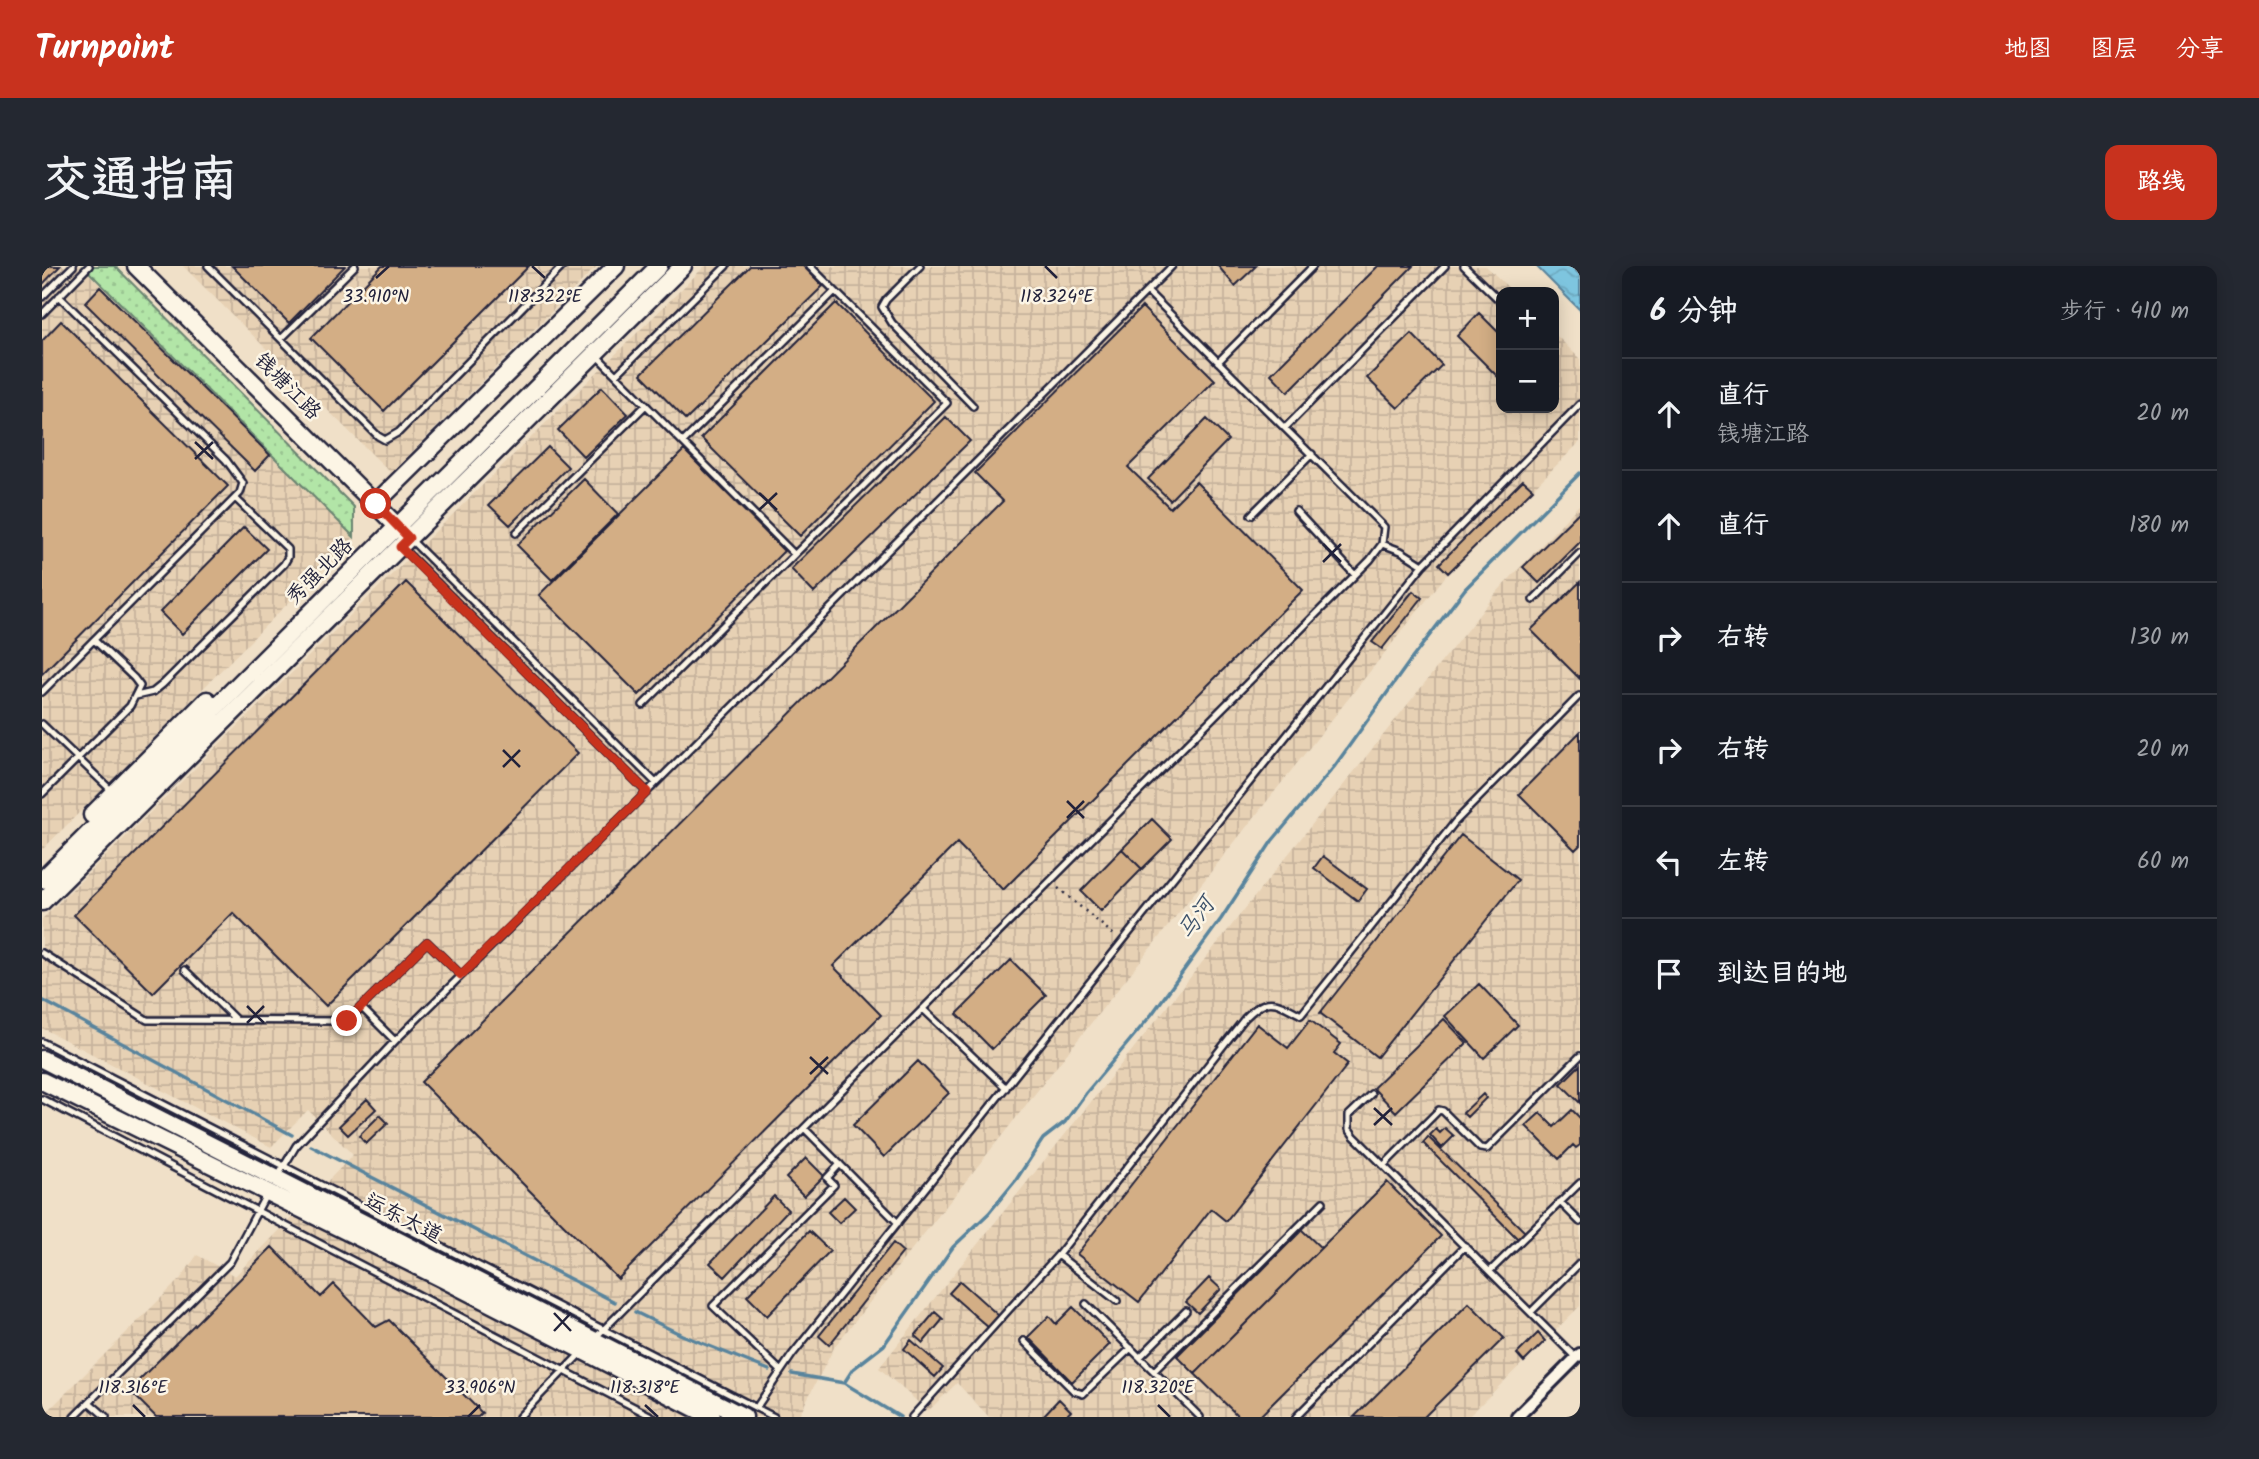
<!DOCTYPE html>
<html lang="zh">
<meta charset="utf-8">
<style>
:root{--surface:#171b24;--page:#242831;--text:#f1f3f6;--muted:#9ea1a6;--line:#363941;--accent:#c8321e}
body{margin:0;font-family:Kalam,"LXGW WenKai TC",sans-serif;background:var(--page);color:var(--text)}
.controls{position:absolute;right:21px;top:21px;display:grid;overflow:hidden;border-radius:14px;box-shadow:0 4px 18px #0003}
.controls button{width:63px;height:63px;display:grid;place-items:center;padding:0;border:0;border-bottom:2px solid var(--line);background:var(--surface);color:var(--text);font:35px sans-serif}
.stop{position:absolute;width:21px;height:21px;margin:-16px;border:5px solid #c8321e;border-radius:50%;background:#fff}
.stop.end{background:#c8321e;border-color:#fff;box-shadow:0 2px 7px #0008}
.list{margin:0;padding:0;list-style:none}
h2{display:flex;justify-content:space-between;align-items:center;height:91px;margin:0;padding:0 28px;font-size:30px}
h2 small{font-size:23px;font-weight:400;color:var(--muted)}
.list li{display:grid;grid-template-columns:46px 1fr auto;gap:21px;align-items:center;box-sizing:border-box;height:112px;padding:0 28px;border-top:2px solid var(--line)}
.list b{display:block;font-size:26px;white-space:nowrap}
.list p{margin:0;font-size:23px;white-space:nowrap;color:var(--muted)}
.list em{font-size:23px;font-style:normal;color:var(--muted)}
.icon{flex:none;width:38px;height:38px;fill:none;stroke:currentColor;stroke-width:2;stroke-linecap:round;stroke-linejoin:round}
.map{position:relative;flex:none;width:1538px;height:1151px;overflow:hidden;border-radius:14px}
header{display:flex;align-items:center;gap:42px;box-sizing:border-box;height:98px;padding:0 35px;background:var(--accent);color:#fff}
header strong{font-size:33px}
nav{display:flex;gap:38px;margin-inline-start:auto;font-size:24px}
.intro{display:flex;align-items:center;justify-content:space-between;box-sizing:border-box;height:168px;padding:0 42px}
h1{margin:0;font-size:49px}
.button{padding:18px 32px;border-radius:14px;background:var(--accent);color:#fff;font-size:24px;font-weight:700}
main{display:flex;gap:42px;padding:0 42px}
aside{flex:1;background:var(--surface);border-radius:14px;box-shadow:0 4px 18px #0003}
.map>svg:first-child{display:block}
</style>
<header>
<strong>Turnpoint</strong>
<nav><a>地图</a><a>图层</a><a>分享</a></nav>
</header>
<div class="intro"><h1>交通指南</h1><a class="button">路线</a></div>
<main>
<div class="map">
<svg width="1538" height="1151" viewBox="0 0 1538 1151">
<defs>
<pattern id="industrial-grid" width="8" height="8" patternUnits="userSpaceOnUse" patternTransform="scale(1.75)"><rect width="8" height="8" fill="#e7d1b4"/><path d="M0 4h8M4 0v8" fill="none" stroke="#c6b39c"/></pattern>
<pattern id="grass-dots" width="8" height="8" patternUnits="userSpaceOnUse" patternTransform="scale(1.75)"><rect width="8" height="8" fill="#b2e5a7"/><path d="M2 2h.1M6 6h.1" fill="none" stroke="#99c491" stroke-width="1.8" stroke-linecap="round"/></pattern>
<pattern id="water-waves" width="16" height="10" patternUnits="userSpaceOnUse" patternTransform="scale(1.75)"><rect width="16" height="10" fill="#7ec5df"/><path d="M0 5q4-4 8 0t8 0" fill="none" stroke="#6da9c0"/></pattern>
</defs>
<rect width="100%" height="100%" fill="#f0e0c8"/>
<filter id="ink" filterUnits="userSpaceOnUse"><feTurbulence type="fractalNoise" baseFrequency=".0143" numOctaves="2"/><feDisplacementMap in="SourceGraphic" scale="14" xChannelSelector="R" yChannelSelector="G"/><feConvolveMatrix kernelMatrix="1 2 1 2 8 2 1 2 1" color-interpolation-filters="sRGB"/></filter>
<g filter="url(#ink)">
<path fill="url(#industrial-grid)" d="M0 0H39L312 271 0 584Z
M141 0H555L349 207Z
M663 0H1444L1471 26H1459V142H1512V67L1538 93V176L1406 307 793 1080 756 1151H0L139 1012 155 989 193 1010 311 889 266 844 229 881 0 762V653Z
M1538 238V1040L1426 1151H947L915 1117 886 1145 837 1102 1456 325Z"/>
<path fill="url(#grass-dots)" stroke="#6a8471" stroke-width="2" d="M41 0H73L312 241V271Z"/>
<path fill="url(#water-waves)" stroke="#59849d" stroke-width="2" d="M1494 0H1529L1538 9V44Z"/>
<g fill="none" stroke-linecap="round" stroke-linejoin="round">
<path stroke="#59849d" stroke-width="3.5" d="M0 734 250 869
M269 880 573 1036
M593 1046 640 1069 727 1104
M750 1108 802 1117 858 1151
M802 1117 811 1103 842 1079 911 981 947 947 974 914 1001 873 1023 856 1044 827 1110 748 1179 653 1230 575 1292 501 1368 395 1423 323 1538 207"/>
</g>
<path fill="#d3ae85" stroke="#22223b" stroke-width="2" d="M0 0H18L0 19Z
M190 0H303L247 57Z
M340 0H487L342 145 269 72Z
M708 0H761L781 20 644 154 599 108Z
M1176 0H1214L1193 20Z
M1336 0H1371L1246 126 1229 108Z
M58 21 228 189 213 205 43 37Z
M794 37 892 135 758 270 659 172Z
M1100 41 1173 114 1086 201 1128 242 1154 216 1261 324 961 624 915 577 791 700 839 749 576 1013 379 816 961 235 933 207Z
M1437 47 1459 69V114L1415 70Z
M19 55 186 220 0 408V75Z
M1370 68 1400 99 1356 142 1325 112Z
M560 121 586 148 542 191 516 164Z
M904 151 928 175 772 327 749 303Z
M1165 153 1186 174 1128 234 1106 213Z
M506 181 526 201 468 259 447 239Z
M642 184 742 285 597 429 497 329Z
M542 213 576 248 510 314 475 279Z
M1481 214 1491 223 1406 307 1397 298Z
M1538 245V276L1497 317 1481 301Z
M202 261 225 283 140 368 118 346Z
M364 316 536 487 284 740 191 647 111 727 32 649Z
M1538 316V413L1489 364Z
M1371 325 1380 332 1340 383 1330 376Z
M1538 466V579L1533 584 1477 528Z
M1110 553 1130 573 1100 603 1080 583Z
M1419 569 1476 614 1335 791 1278 747Z
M1080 583 1100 603 1059 645 1039 625Z
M1281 590 1325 623 1316 635 1272 602Z
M969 694 1004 729 950 783 915 748Z
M1437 718 1476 759 1442 792 1403 750Z
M1402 753 1425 777 1354 846 1331 822Z
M1268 754 1299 778 1292 787 1306 798 1184 955 1169 943 1097 1036 1035 988 1215 758 1246 782Z
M876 795 907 827 842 891 811 859Z
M1538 799V837L1519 818Z
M1441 828 1444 832 1425 851 1421 847Z
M325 833 334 843 306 869 297 860Z
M1530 844 1538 852V879L1534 882 1531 879 1517 893 1484 860 1498 847 1512 861Z
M338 849 346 857 324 878 317 870Z
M1403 862 1412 870 1400 882 1388 869 1394 863 1398 867Z
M1386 871 1483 966 1476 973 1381 877Z
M764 892 782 910 762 930 744 912Z
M1345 916 1399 970 1217 1151H1197L1153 1108Z
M732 930 746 944 683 1011 668 997Z
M802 931 813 942 797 957 786 946Z
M1260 964 1279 982 1153 1108 1135 1090Z
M767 965 788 985 725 1050 705 1030Z
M851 977 861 986 787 1079 777 1070Z
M230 981 279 1031 292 1018 334 1061 347 1054 440 1147 436 1151H114L87 1124Z
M1167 1012 1179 1023 1156 1047 1144 1036Z
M918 1015 957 1050 947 1062 907 1027Z
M1427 1037 1462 1072 1382 1151H1312Z
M1031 1041 1068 1078 1030 1116 986 1071 1007 1050 1014 1058Z
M893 1046 901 1053 881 1077 873 1070Z
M1496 1067 1503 1075 1482 1096 1475 1088Z
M869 1074 901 1102 893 1111 862 1083Z
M1017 1133 1029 1145 1023 1151H1000Z"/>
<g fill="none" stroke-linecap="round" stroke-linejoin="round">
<g stroke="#22223b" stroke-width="10">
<path id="lane" d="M166 0 239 73 313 0
M878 0 844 34 840 41 850 57 931 140
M1422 0 1459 36
M1105 25 1130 0
M0 31 31 0
M0 48 47 0
M239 73 336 170 343 174 357 166 521 0
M555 90 752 288
M1176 96 1271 0
M574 109 684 0
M1243 162 1403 0
M641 176 793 25
M1254 245 1313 309
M1209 249 1270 188
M474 267 604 139
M368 273 614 517
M1340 278 1359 285 1381 299
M360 282 605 526
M1491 334 1538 287
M0 426 198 227 201 217 184 194 17 30
M94 430 111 426 121 418 242 298 246 291V283L193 232
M601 439 905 137 768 0
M0 458 71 526
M0 528 88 440 98 420 92 412 52 374
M0 687 105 754 305 755 385 676 419 709
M143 704 194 754
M319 741 353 775
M881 743 964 822
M0 776 732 1151
M1329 828 1307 849V863L1312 870 1534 1092
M0 833 611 1151
M762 862 856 957
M1342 899 1397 844 1401 845 1438 882 1445 883 1538 790
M236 910 254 880 353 775 605 526 1105 25 1342 261 1340 278 1328 294 552 1073
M1518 936 1538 956
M1016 989 1075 1035
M1448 1005 1538 917
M1044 1038 1158 1151
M1489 1046 1538 997
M982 1075 1032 1125 1041 1128 1089 1082
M1098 1091 1144 1045
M739 1105 671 1040 792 919 785 912 798 898
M1112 1105 1281 936
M48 1137 64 1151
M714 1142 750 1089 1381 299 1538 138
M32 1151 188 996 225 927
M477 1151 538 1088
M870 1151 1016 989 1203 752C1226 729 1233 735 1259 749L1413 556 1537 430
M1254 1151 1423 980"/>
</g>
<g stroke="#22223b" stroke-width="16">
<path id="street" d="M1475 1151 1538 1088"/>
</g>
<g stroke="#22223b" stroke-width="21">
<path id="secondary" d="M94 0 360 265
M333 238 574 0
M50 549 165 434
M0 614 617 0
M0 636 641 0
M0 793 702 1151
M0 815 397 1011 670 1151"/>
</g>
<path stroke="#22223b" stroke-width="2.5" stroke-dasharray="2 5" stroke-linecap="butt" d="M1016 622 1072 669"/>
<use href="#lane" stroke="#fcf5e5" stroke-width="5"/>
<use href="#street" stroke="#fcf5e5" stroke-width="10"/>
<use href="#secondary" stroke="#fcf5e5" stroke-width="16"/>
</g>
</g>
<g fill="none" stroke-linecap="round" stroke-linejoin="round" filter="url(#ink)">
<path stroke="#c8321e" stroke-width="9" d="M305 755 385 676 419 709 605 526 358 281 367 272 334 238"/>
</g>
<path fill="none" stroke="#22223b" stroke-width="2.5" d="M490 0 503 12M1003 0 1015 12M334 12 347 0M153 176 171 193M153 193 171 176M717 227 735 244M717 244 735 227M1281 278 1299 296M1281 296 1299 278M461 484 478 501M461 501 478 484M1025 535 1042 552M1025 552 1042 535M205 740 222 757M205 757 222 740M768 791 786 808M768 808 786 791M1332 842 1350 859M1332 859 1350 842M512 1047 529 1065M512 1065 529 1047M91 1139 103 1151M603 1139 616 1151M1116 1139 1128 1151M426 1151 438 1139"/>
<g text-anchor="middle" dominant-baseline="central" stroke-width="5" stroke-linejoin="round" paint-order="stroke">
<g font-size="21" fill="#22223b" stroke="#fcf5e5">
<text transform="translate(245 121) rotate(45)">钱塘江路</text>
<text transform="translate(278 306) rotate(-45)">秀强北路</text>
<text transform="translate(361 953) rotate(27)">运东大道</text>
</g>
<g font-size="23" font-style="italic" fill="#3e536c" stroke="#fcf5e5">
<text transform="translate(1155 653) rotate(-55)">马河</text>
</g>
</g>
<g font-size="18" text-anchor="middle" fill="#22223b" stroke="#fcf5e5" stroke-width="5" stroke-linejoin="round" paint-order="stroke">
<text x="334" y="36">33.910°N</text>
<text x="503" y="36">118.322°E</text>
<text x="1015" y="36">118.324°E</text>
<text x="91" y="1127">118.316°E</text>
<text x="438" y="1127">33.906°N</text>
<text x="603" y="1127">118.318°E</text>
<text x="1116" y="1127">118.320°E</text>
</g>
</svg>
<div class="controls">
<button>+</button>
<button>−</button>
</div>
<div class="stop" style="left:334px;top:238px"></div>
<div class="stop end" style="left:305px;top:755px"></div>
</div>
<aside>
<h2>6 分钟<small>步行 · 410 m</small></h2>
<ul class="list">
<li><svg class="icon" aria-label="ahead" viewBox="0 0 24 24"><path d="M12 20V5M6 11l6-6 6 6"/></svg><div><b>直行</b><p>钱塘江路</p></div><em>20 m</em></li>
<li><svg class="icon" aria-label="ahead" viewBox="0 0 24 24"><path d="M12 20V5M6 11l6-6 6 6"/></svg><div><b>直行</b></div><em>180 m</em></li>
<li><svg class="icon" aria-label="right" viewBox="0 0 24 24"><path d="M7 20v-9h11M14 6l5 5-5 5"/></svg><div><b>右转</b></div><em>130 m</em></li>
<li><svg class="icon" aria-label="right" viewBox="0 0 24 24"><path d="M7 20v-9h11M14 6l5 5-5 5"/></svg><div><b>右转</b></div><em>20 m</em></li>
<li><svg class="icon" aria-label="left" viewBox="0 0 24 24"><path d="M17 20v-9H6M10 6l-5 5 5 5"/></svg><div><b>左转</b></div><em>60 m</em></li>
<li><svg class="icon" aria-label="arrive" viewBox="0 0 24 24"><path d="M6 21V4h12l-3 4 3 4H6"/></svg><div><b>到达目的地</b></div></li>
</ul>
</aside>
</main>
